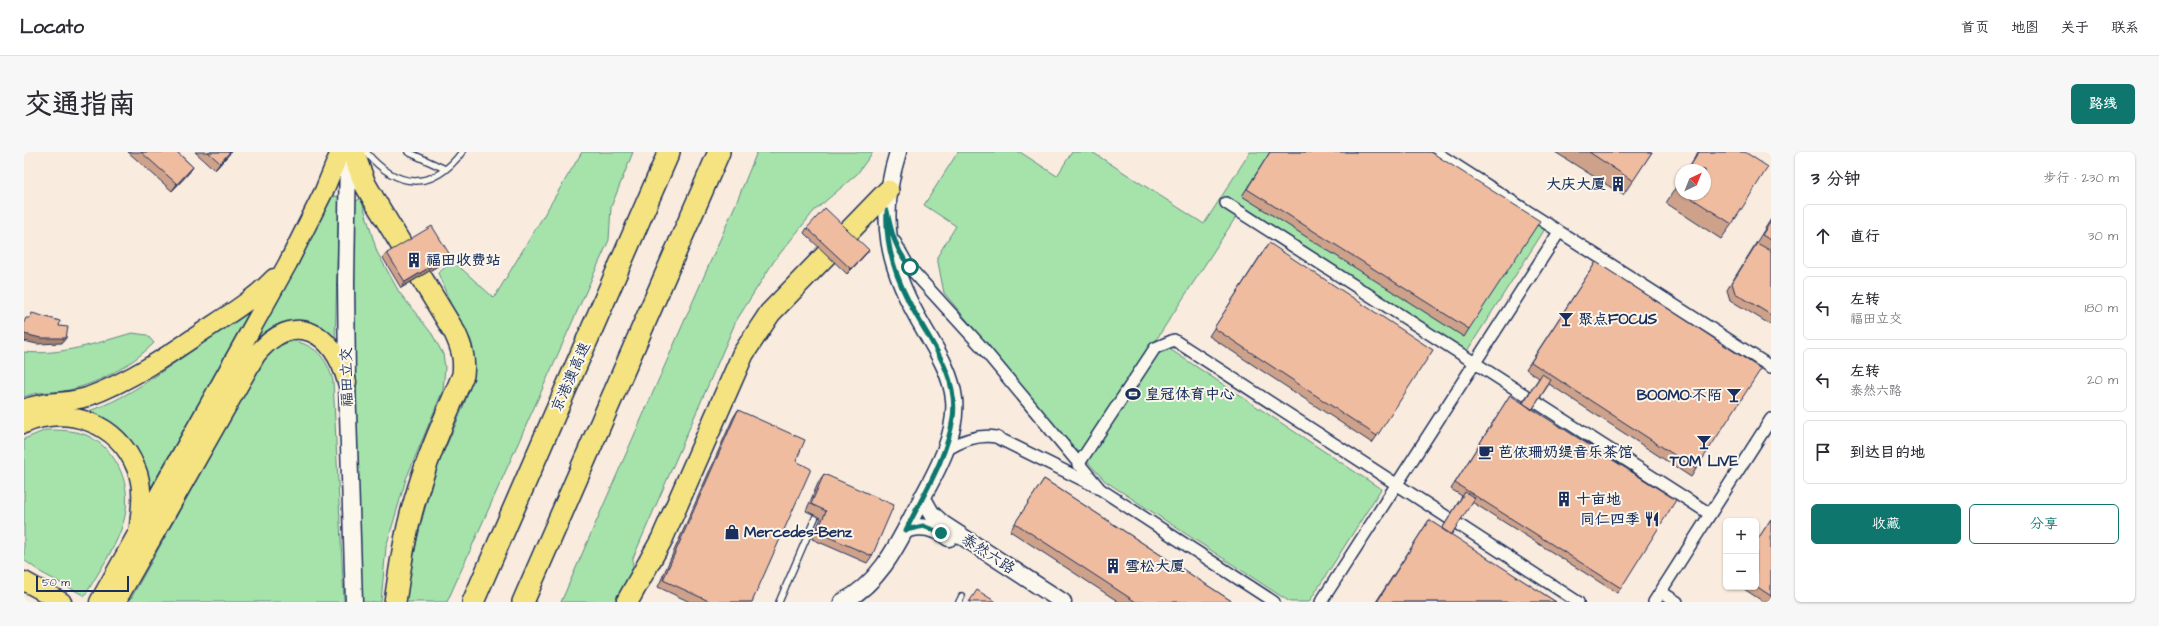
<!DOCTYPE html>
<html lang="zh">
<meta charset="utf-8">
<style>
:root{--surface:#fff;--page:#f7f7f7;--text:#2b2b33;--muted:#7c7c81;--line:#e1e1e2;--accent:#0f766e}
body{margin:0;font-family:"Architects Daughter","LXGW WenKai TC",sans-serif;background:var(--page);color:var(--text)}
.controls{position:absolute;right:12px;bottom:12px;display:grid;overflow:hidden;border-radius:6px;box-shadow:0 1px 3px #0004}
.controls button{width:36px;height:36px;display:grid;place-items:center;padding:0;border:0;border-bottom:1px solid var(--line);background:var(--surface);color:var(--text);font:20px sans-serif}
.compass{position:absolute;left:1651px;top:12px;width:36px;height:36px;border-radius:50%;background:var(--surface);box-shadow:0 1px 3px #0004;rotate:43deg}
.scale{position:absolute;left:12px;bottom:10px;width:93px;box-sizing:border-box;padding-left:4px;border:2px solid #1b2f5e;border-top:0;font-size:11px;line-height:14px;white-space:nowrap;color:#1b2f5e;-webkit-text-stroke:3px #fbf7ec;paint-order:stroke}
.stop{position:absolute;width:12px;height:12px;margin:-9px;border:3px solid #0f766e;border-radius:50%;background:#fff}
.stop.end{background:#0f766e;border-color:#fff;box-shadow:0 1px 4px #0008}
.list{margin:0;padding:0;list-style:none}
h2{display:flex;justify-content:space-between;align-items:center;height:52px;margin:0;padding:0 16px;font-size:17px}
h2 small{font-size:13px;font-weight:400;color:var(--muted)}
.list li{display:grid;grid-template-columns:26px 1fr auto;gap:12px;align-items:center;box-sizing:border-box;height:64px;margin:0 8px 8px;padding:0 8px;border:1px solid var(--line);border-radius:6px}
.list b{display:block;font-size:15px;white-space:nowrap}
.list p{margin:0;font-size:13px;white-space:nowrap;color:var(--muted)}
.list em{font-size:13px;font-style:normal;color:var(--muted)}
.actions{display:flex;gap:8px;padding:12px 16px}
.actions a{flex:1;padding:9px 0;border:1px solid var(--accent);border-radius:6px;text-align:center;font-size:14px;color:var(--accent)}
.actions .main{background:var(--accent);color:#fff}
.icon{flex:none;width:22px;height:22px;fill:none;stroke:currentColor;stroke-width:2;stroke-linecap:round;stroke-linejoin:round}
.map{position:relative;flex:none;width:1747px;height:450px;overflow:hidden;border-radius:6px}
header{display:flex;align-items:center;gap:24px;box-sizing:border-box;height:56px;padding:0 20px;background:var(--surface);border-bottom:1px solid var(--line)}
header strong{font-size:19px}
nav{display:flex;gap:22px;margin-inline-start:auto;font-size:14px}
.intro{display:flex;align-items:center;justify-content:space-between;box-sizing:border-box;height:96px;padding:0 24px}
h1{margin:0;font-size:28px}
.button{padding:10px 18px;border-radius:6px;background:var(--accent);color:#fff;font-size:14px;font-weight:700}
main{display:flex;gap:24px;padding:0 24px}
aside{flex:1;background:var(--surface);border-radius:6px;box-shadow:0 1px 3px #0004}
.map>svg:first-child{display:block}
</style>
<header>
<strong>Locato</strong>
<nav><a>首页</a><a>地图</a><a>关于</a><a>联系</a></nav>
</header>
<div class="intro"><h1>交通指南</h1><a class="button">路线</a></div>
<main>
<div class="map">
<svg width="1747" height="450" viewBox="0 0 1747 450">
<rect width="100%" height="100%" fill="#f9ebdd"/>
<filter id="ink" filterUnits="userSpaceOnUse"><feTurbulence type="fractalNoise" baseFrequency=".025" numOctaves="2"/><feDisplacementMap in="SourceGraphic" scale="8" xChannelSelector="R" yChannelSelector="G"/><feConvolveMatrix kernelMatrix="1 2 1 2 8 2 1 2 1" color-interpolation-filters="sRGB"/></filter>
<g filter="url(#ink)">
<path fill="#a5e3aa" stroke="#608984" d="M558 0H609L587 55 585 88 423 450H382C388 404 399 358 414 314 427 277 457 233 448 192 446 183 436 173 432 163 425 150 420 135 414 121L429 109 470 146Z
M733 0H849L833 22 790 59 750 109 712 169 609 406 608 450H537L713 49Z
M934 0H996L1033 24 1048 0H1068L1180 72 1226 0H1401L1521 77 1443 199 1219 54 1132 188 1357 337 1285 450H1266L1081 329 1042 286 920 141 913 105 932 74 900 53Z
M305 43 315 45 311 192C279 163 268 159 232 187Z
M337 46 353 100 375 140 408 182 419 202 421 216 419 238 382 327 362 395 357 450H338L336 433 328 52Z
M230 154 126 337C117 298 105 274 65 259 98 248 125 229 153 209 180 191 205 173 230 154Z
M108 181 123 183 130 191C107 214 72 233 40 239 27 241 12 239 0 245V200C36 204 73 191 108 181Z
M271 189C294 195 303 207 309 229L320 450H105L238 210C248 197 255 192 271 189Z
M22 278C36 278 49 278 62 283 94 297 109 335 100 368 93 395 74 420 61 444L18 421 0 408V287Z"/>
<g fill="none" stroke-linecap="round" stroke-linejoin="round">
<g stroke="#1b2f5e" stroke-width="8">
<path id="lane" d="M342 0C373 37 408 40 438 0
M384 0 421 17
M755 450 792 364
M935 450 938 444"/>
</g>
<g stroke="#1b2f5e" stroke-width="14">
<path id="street" d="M1411 0 1747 215
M1202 51 1686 362
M871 90 885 115 956 193 1076 337 1250 450
M921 299C937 289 953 282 972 285L1071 334
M1054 313 1131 196 1150 188 1554 450
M1637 440 1653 450
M1297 450 1535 80
M1630 450 1747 267"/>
</g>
<g stroke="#1b2f5e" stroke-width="19">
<path id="secondary" d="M324 0 322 130 323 230 330 450
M898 345 907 361 919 372 1039 450
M881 378C898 372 910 376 925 386
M818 450C853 433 871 398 888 365 906 330 934 288 930 247 927 220 912 198 899 175 864 116 853 67 874 0"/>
</g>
<g stroke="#1b2f5e" stroke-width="21">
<path id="primary" d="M0 257C20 248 42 252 63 245 107 229 146 202 184 176 207 161 231 146 250 126
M0 272C44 253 94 271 112 316 120 334 117 355 115 374
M0 429 38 450
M75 450 264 111 300 39 316 0
M92 450 232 203C270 157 309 179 323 230"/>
</g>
<g stroke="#1b2f5e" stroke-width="24">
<path id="highway" d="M329 0 341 32 349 46 431 181C438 196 441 207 439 223 422 264 403 305 391 348 381 381 376 416 371 450
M449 450 645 0
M499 450 695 0
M603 450 638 387 719 202 746 161 864 39"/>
</g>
<use href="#lane" stroke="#fbf7ec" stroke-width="5.5"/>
<use href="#street" stroke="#fbf7ec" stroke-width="11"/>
<use href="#secondary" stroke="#fbf7ec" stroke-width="16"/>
<use href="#primary" stroke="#f5e382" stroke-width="18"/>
<use href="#highway" stroke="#f5e382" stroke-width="21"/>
</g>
<path fill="#cea28a" stroke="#1b2f5e" d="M104 0H153L169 15 164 22 148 39Z
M171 0H207L191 18Z
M1246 0H1407L1445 177 1440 185 1218 44Z
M1531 0H1628L1599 43Z
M1674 0H1721L1708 72 1697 87 1642 51 1657 27V42H1681V18H1663Z
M1747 67V173L1706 148 1703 138Z
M783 76 845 98 841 103 823 122 780 81Z
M1240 98 1353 284 1348 291 1185 184Z
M363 101 426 103 422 109 377 136 359 106Z
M1572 110 1672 317 1667 325 1525 232 1508 258 1597 436 1593 441 1448 350 1427 383 1532 450H1352L1405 368 1418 377 1438 344 1427 337 1486 243 1498 251 1515 226 1502 217Z
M714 258 772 309 728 450H666L634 435 709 266Z
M800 322 848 404 843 411 788 387 797 366 782 359 795 329Z
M1020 327 1209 450H1095L986 379Z
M1747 367V450H1740L1717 435H1732V390Z"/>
<path fill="#a78470" stroke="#1b2f5e" d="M206 0H207L191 18 196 11Z
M169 15 164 22 148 39 153 32Z
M845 98 841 103 823 122 827 117Z
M426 103 422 109 377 136 381 130Z
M0 182 42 186 38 191 13 192 0 189Z"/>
<path fill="#efbca0" stroke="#1b2f5e" d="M117 0H153L169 15 153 32Z
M184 0H206L196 11Z
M1246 0H1407L1516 69 1445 177 1223 37Z
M1565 0H1628L1609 29Z
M1675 0H1721L1744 15 1708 72 1661 42H1681V18H1664Z
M1657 28V40L1652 36Z
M801 56 845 98 827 117 783 76Z
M1747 69V88L1738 83Z
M408 74 426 103 381 130 363 101Z
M1245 91 1409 198 1353 284 1190 176Z
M1733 91 1747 99V163L1711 141 1708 131Z
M1572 110 1737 217 1672 317 1507 210Z
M8 161 36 169 35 174 44 175 42 186H17L0 182V170L2 166H6Z
M1518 222 1527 228 1508 258 1499 251Z
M1486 243 1652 348 1597 436 1431 331Z
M714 258 781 288 772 309 787 317 728 450H687L639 428Z
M800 322 870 353 848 404 793 380 802 359 787 352Z
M1020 327 1209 450H1112L991 371Z
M1441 340 1451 346 1427 383 1418 377Z
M1747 367V444L1732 434V390Z
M1405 368 1532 450H1353Z
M953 438 972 450H945Z"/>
</g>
<g fill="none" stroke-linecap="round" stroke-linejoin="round" filter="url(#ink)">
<path stroke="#0f766e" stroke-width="5" d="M886 115C872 98 867 80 863 59 861 91 870 121 885 150 904 187 935 222 929 266 923 306 899 343 882 378L899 374 917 381"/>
</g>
<defs>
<g id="building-bare" transform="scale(1.2)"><path d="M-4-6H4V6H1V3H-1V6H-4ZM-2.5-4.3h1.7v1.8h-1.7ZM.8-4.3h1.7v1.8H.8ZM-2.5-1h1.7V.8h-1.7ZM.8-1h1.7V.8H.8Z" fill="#1b2f5e" stroke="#fbf7ec" stroke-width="2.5" paint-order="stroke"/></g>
<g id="bar-bare" transform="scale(1.2)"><path d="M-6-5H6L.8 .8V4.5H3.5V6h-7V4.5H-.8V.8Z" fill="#1b2f5e" stroke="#fbf7ec" stroke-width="2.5" paint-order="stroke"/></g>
<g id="stadium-bare" transform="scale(1.2)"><path d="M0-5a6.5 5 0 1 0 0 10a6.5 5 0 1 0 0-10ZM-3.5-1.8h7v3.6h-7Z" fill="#1b2f5e" stroke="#fbf7ec" stroke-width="2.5" paint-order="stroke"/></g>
<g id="cafe-bare" transform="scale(1.2)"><path d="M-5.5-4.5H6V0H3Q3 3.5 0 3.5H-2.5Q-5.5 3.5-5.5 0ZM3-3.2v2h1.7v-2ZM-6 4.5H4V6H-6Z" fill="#1b2f5e" stroke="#fbf7ec" stroke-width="2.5" paint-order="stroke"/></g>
<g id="restaurant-bare" transform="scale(1.2)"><path d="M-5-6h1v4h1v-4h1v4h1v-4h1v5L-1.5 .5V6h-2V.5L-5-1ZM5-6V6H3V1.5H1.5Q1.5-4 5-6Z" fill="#1b2f5e" stroke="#fbf7ec" stroke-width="2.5" paint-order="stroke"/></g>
<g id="shop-bare" transform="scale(1.2)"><path d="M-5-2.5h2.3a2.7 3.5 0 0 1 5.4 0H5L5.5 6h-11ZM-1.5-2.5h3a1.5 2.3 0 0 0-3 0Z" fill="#1b2f5e" stroke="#fbf7ec" stroke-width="2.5" paint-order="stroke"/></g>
</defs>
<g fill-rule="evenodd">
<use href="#building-bare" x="1594" y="32"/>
<use href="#building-bare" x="390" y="108"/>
<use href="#bar-bare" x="1542" y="167"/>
<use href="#stadium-bare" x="1109" y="242"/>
<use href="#bar-bare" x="1710" y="243"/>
<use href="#bar-bare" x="1680" y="290"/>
<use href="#cafe-bare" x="1462" y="300"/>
<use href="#building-bare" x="1540" y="347"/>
<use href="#restaurant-bare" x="1628" y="367"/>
<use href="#shop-bare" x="708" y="380"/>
<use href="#building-bare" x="1089" y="414"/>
</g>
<g text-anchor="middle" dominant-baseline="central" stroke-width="4" stroke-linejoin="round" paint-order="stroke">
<g font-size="15" font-weight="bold" fill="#1b2f5e" stroke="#fbf7ec" text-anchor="start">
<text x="1582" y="32" text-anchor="end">大庆大厦</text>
<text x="402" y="108">福田收费站</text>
<text x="1554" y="167">聚点FOCUS</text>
<text x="1121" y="242">皇冠体育中心</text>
<text x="1698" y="243" text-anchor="end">BOOMO·不陌</text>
<text x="1474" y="300">芭依珊奶缇音乐茶馆</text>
<text x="1680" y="309" text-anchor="middle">TOM LIVE</text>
<text x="1552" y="347">十亩地</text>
<text x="1616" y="367" text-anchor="end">同仁四季</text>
<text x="720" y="380">Mercedes-Benz</text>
<text x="1101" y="414">雪松大厦</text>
</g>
<g font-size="15" fill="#1b2f5e" stroke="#fbf7ec">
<text transform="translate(323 225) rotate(-91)">福田立交</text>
<text transform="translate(547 225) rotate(-66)">京港澳高速</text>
<text transform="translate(964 402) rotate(33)">泰然六路</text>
</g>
</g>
</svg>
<div class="controls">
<button>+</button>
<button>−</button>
</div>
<svg class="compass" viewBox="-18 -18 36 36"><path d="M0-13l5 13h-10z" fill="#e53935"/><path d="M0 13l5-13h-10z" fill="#7c7c81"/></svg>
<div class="scale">50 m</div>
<div class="stop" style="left:886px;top:115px"></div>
<div class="stop end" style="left:917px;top:381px"></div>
</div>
<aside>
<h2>3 分钟<small>步行 · 230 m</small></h2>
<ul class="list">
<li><svg class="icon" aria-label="ahead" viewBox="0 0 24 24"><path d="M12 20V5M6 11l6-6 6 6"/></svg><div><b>直行</b></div><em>30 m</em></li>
<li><svg class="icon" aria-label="left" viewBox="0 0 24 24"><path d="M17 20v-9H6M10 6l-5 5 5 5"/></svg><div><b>左转</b><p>福田立交</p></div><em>180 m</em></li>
<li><svg class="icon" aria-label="left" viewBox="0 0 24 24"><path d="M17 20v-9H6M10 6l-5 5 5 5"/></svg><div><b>左转</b><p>泰然六路</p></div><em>20 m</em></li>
<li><svg class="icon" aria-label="arrive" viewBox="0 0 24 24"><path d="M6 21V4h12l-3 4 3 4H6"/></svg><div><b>到达目的地</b></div></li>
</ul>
<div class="actions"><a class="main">收藏</a><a>分享</a></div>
</aside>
</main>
